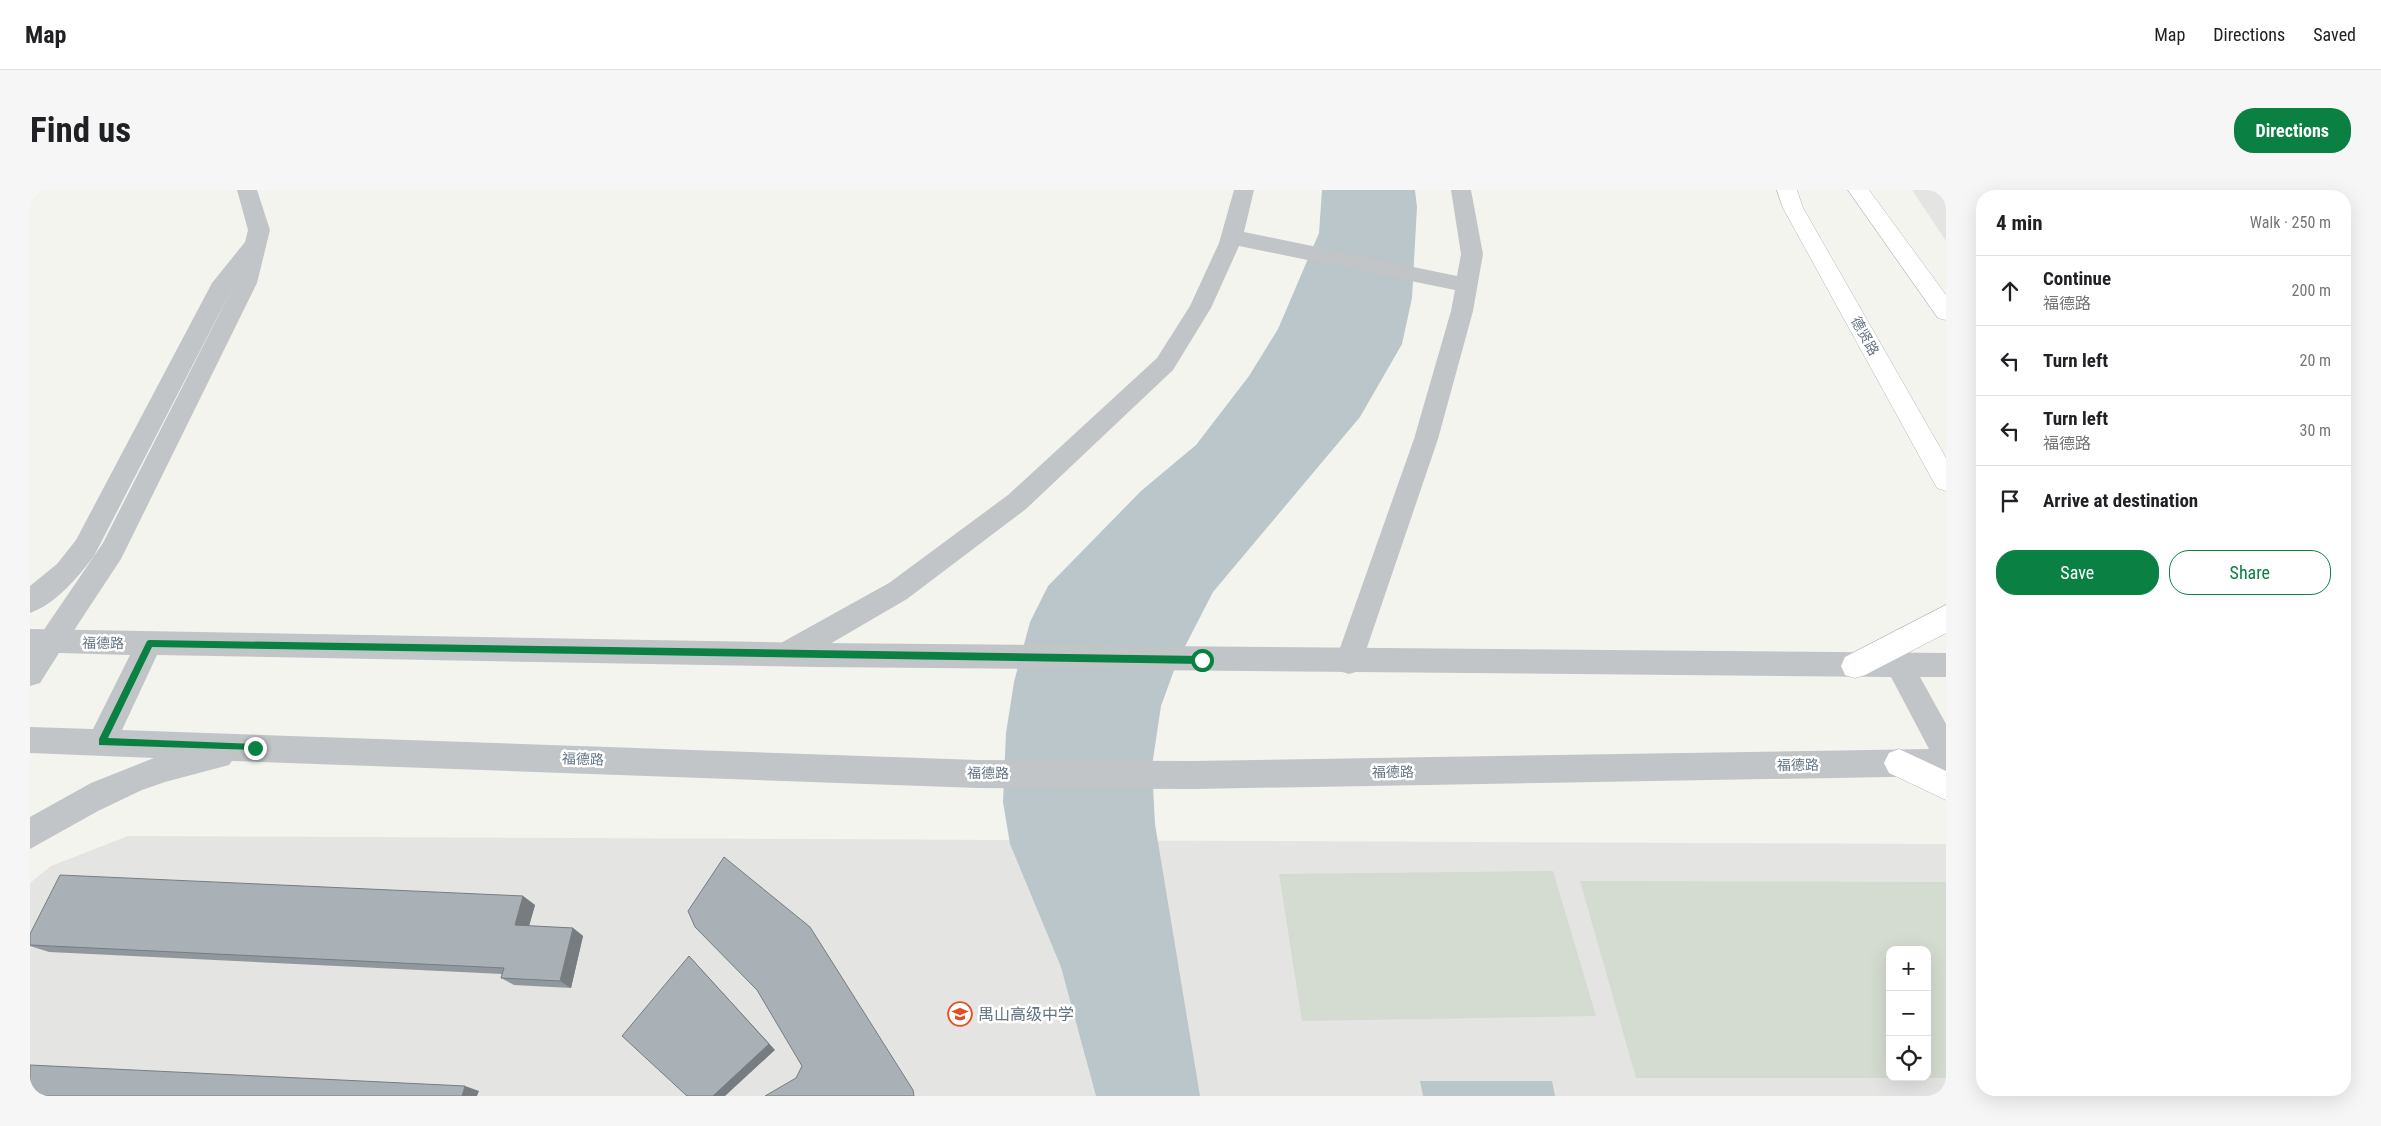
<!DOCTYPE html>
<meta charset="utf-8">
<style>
:root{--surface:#fff;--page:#f6f6f6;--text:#202124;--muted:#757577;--line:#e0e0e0;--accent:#0b8043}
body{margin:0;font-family:"Roboto Condensed","Noto Sans SC",sans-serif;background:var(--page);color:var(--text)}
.controls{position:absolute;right:15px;bottom:15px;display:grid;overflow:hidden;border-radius:10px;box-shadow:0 5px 20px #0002}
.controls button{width:45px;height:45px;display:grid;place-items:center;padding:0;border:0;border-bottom:1px solid var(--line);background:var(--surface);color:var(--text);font:25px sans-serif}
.stop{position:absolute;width:15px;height:15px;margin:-11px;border:4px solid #0b8043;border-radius:50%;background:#fff}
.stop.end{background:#0b8043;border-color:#fff;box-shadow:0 1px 5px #0008}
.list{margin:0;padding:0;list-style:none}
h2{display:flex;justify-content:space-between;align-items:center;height:65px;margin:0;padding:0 20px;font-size:21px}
h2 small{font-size:16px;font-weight:400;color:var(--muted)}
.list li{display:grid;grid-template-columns:32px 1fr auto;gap:15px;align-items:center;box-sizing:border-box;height:70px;padding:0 20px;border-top:1px solid var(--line)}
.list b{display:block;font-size:19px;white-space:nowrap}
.list p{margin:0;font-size:16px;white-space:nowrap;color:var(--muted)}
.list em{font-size:16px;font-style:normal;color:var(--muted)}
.actions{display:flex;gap:10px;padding:15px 20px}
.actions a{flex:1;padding:11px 0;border:1px solid var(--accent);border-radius:20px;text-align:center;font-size:18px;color:var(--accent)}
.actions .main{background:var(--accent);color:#fff}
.icon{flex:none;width:28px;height:28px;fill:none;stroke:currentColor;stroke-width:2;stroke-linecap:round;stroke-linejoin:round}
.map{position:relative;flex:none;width:1916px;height:906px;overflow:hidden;border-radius:20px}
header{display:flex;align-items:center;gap:30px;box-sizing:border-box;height:70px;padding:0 25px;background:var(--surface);border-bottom:1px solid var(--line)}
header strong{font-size:24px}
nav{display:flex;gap:28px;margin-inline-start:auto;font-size:18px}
.intro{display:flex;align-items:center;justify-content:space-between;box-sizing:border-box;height:120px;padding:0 30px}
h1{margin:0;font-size:35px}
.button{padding:12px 22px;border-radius:20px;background:var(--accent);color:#fff;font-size:18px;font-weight:700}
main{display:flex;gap:30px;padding:0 30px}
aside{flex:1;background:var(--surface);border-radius:20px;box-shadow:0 5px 20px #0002}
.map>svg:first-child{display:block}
</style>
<header>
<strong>Map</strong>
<nav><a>Map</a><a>Directions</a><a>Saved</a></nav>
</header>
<div class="intro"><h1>Find us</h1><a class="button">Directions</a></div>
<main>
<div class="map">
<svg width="1916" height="906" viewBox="0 0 1916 906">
<rect width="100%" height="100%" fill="#f4f4ef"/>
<path fill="#e4e5e3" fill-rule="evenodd" d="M1882 0H1916V51Z
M98 646 1916 654V906H0V693L21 676ZM1860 760H1897V887H1860Z"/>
<path fill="#d4dbd0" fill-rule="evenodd" d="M1523 681 1566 826 1272 831 1249 684Z
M1550 691 1916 692V888H1606ZM1860 760H1897V887H1860Z"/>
<path fill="#bac6ca" d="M1292 0H1385L1387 17 1382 108 1372 154 1330 227 1183 402 1147 472 1131 516 1122 576 1125 634 1170 906H1066L1031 777 980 654 973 612 976 543 984 492 1000 432 1018 396 1111 301 1166 255 1219 186 1248 139 1289 43Z
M1390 891H1522L1525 906H1393Z"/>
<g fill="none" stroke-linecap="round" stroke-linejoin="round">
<g stroke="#b3b8bc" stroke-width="1">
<path id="secondary" d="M1747 0H1767L1773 18 1916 268V301L1907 298 1753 18Z
M1818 0H1839L1916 105V130L1908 128Z
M1916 415V443L1835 485 1825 488 1815 485 1811 476 1815 467Z
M1869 559 1916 581V610L1859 583 1854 573 1859 563Z"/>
</g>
<path fill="#c1c5c8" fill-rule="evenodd" d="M207 0H227L240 40 227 93 91 369 31 460 21 464 11 460 7 452 11 444 73 353 205 93 64 366C48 387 26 414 0 423V396L27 374 46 350 182 93 215 52 218 40Z
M1204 0H1224L1214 42 1427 86 1431 64 1421 0H1441L1453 64 1443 121 1408 249 1329 481 1319 484 1309 481 1305 472 1384 249 1421 121 1425 100 1209 56 1181 118 1143 180 996 319 877 409 769 472 759 475 749 472 745 463 749 454 859 393 978 305 1127 168 1160 116 1189 53Z"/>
<path fill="#c1c5c8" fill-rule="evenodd" d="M0 439 787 453 1916 463V487H1890L1916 534V586L1162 599 948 598 202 571 199 575 135 592 112 600 68 621 0 659V627L61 593 124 568 0 563V537L63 539 100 465 29 463 10 493 0 496ZM127 465 787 477 1861 487 1899 559 1162 571 948 570 92 540Z"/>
<use href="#secondary" fill="#fff" fill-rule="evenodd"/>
</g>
<path fill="#91989d" d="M493 706 505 715 499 736 543 738 553 746 541 798 484 795 471 788 472 784 19 762 0 756V744Z"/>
<path fill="#767c7f" d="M493 706 505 715 497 743 485 735Z
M543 738 553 746 541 798 530 791Z
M659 766 745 860 695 906H683Z
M435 896 449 901 447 906H432Z"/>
<path fill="#a9b1b6" stroke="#767c7f" d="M694 667 780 737 883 900 884 906H735L766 888 772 876 727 800 665 737 658 721Z
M30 685 493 706 485 735 543 738 530 791 471 788 474 778 0 755V744Z
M659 766 739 854 683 906H657L592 846Z
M0 875 435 896 432 906H0Z"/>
<path fill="#0b8043" d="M119 450 1172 466 1176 470 1172 474 122 457 78 548 225 554 228 555V560L69 555V549L117 451Z"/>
<defs>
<g id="school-ring" transform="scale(1.25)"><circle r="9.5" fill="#fff" stroke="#e34f20" stroke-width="1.5"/><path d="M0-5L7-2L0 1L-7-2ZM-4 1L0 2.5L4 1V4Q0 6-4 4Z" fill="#e34f20"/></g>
</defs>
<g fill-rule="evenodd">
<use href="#school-ring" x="930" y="824"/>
</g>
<g text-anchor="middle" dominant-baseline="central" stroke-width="5" stroke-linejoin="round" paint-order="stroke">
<g font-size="14" fill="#627381" stroke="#fff">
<text transform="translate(1835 146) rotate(61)">德贤路</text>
<text transform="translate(73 453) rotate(1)">福德路</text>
<text transform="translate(553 569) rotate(2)">福德路</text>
<text transform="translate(1768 575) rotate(-1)">福德路</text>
<text transform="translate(1363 582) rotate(-1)">福德路</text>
<text transform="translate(958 583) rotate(1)">福德路</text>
</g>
<g font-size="16" fill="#627381" stroke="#fff" text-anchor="start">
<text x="948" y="824">禺山高级中学</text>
</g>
</g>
</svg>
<div class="controls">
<button>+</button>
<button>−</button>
<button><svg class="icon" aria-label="locate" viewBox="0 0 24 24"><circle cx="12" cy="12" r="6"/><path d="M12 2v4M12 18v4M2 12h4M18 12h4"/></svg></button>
</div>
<div class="stop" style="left:1172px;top:470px"></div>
<div class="stop end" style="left:225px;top:558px"></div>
</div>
<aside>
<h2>4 min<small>Walk · 250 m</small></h2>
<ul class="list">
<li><svg class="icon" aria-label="ahead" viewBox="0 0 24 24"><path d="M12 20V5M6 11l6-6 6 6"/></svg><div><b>Continue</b><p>福德路</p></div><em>200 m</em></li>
<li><svg class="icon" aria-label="left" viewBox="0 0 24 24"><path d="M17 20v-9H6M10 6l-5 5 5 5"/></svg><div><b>Turn left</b></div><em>20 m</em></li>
<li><svg class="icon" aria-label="left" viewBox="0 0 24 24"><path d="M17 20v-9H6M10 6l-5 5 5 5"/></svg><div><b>Turn left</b><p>福德路</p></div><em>30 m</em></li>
<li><svg class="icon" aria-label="arrive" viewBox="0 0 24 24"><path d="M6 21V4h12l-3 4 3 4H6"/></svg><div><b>Arrive at destination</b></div></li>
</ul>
<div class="actions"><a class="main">Save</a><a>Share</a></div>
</aside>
</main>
